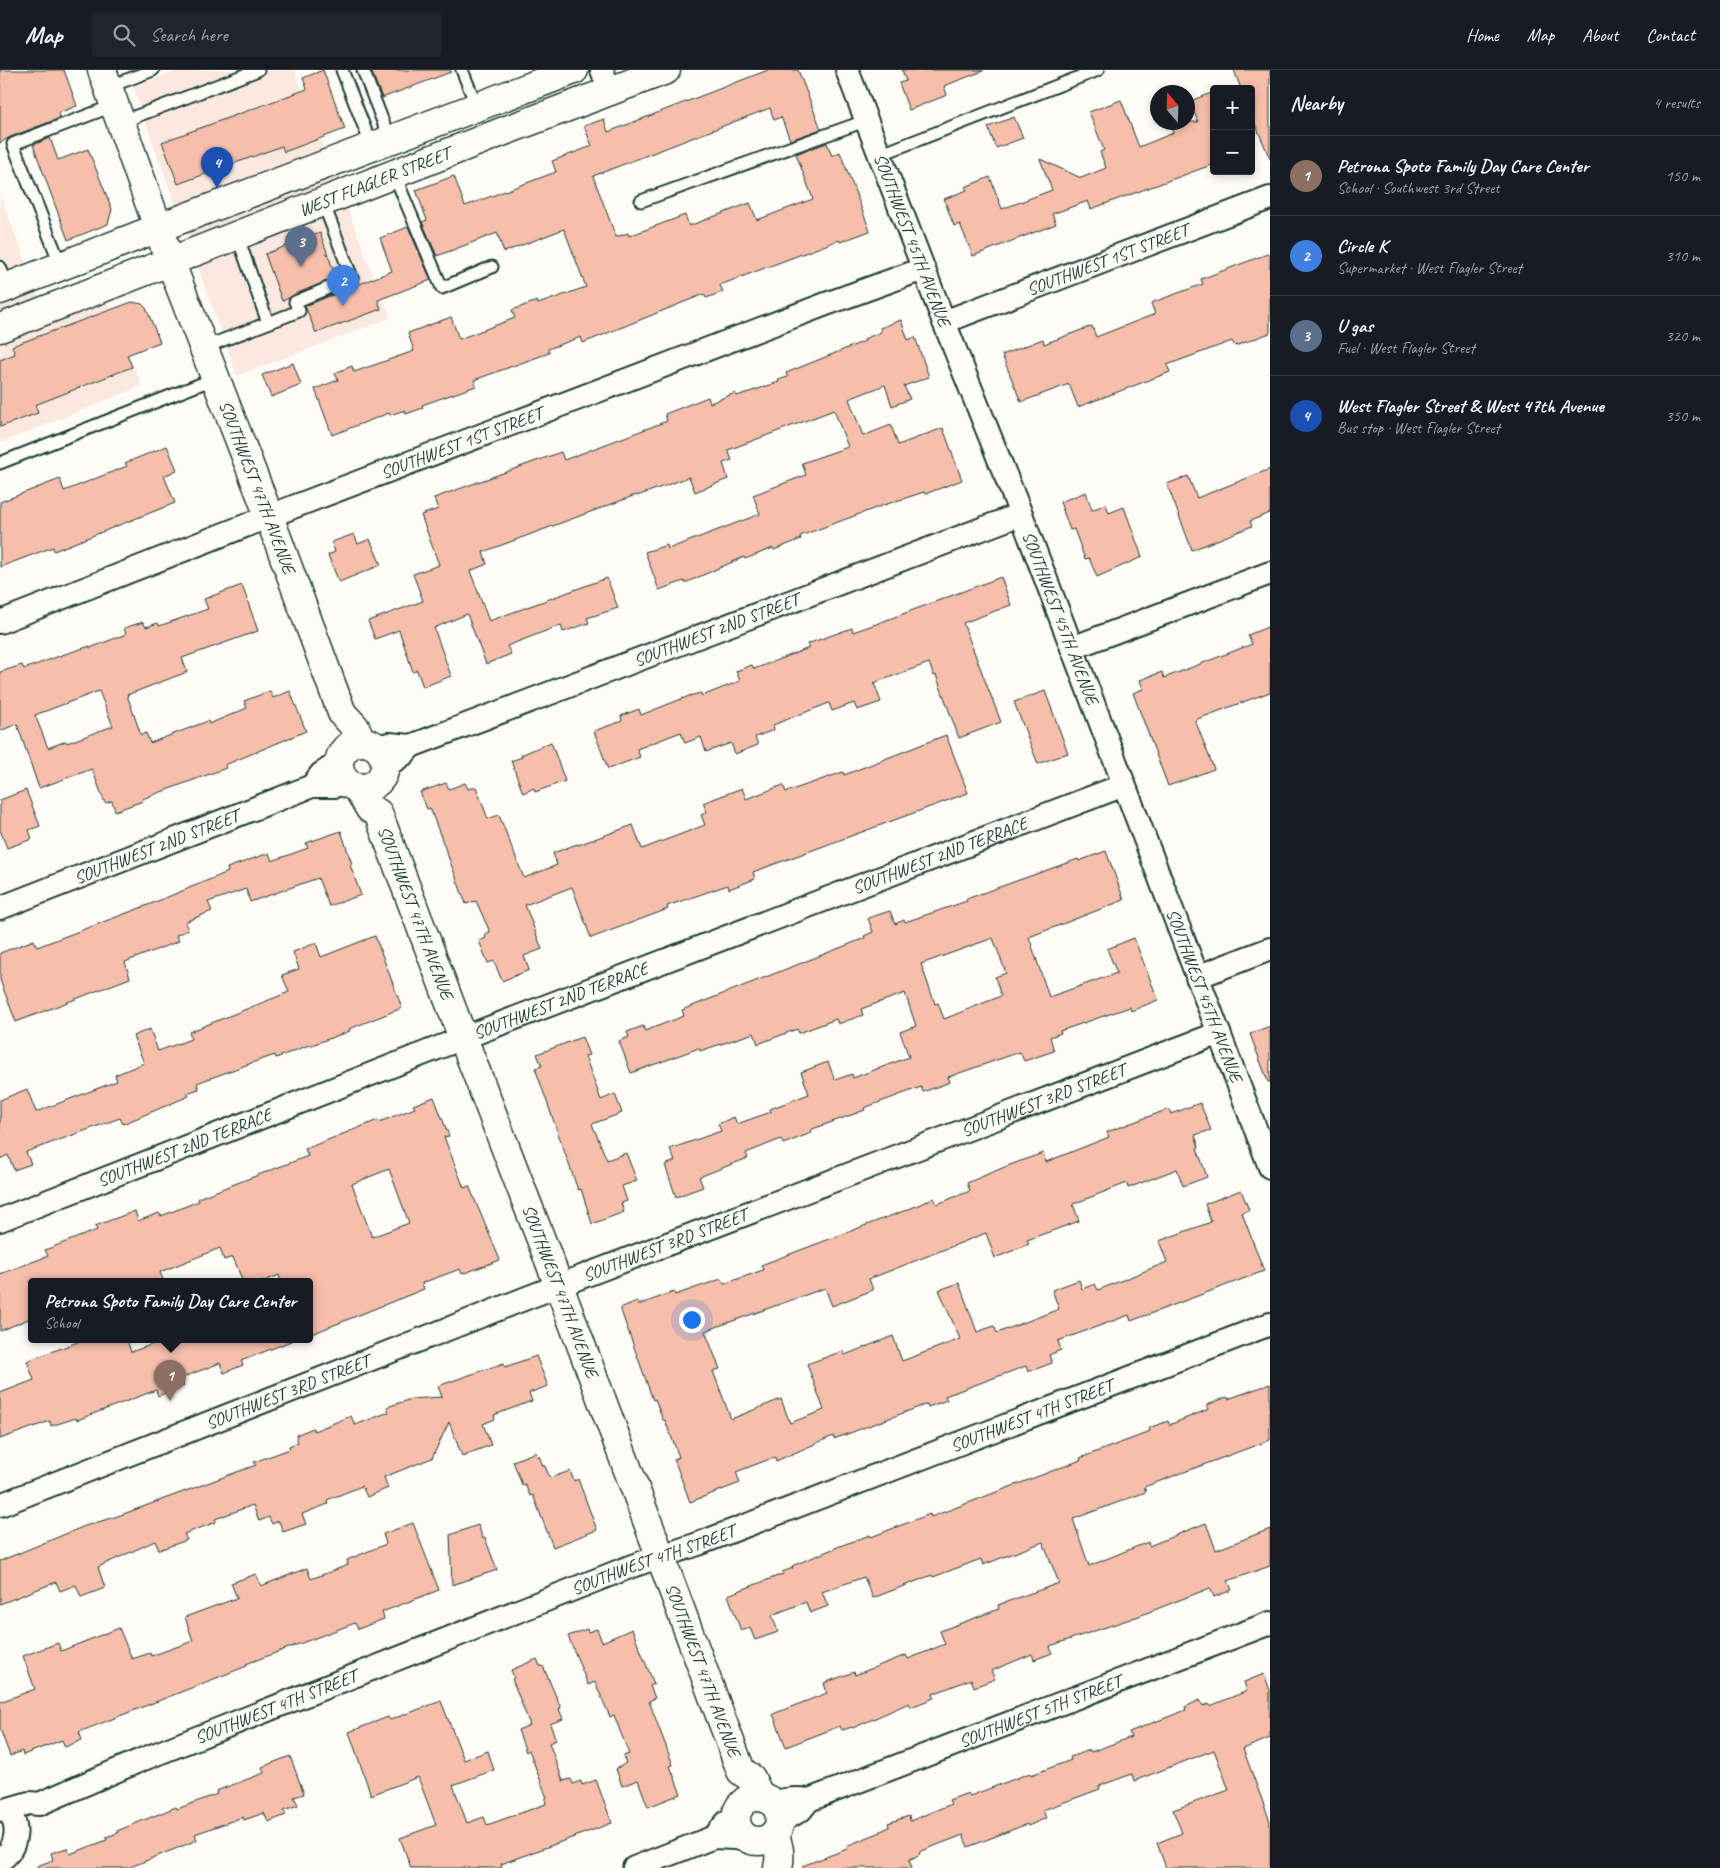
<!DOCTYPE html>
<meta charset="utf-8">
<style>
:root{--surface:#171b24;--page:#20242c;--text:#f1f3f6;--muted:#9ea1a6;--line:#363941;--accent:#1f6fb2}
body{margin:0;font-family:Caveat,sans-serif;background:var(--page);color:var(--text)}
.controls{position:absolute;right:15px;top:15px;display:grid;overflow:hidden;border-radius:5px;box-shadow:0 2px 8px #0003}
.controls button{width:45px;height:45px;display:grid;place-items:center;padding:0;border:0;border-bottom:1px solid var(--line);background:var(--surface);color:var(--text);font:25px sans-serif}
.compass{position:absolute;left:1150px;top:15px;width:45px;height:45px;border-radius:50%;background:var(--surface);box-shadow:0 2px 8px #0003;rotate:341deg}
.you{position:absolute;left:691px;top:1249px;width:18px;height:18px;margin:-12px;border:4px solid #fff;border-radius:50%;background:#1a73e8;box-shadow:0 0 0 8px #1a73e833}
.badge{display:grid;place-items:center;width:32px;height:32px;border-radius:50%;background:var(--accent);color:#fff;font-size:16px;font-weight:700}
.pin{position:absolute;translate:-50% -41px;filter:drop-shadow(0 1px 2px #0008)}
.pin::after{content:'';position:absolute;top:26px;width:18px;height:15px;background:inherit;clip-path:polygon(0 0,100% 0,50% 100%)}
.popup{position:absolute;left:28px;top:1208px;width:285px;height:65px;box-sizing:border-box;display:grid;place-content:center;border-radius:5px;background:var(--surface);filter:drop-shadow(0 1px 4px #0005);font-size:16px;white-space:nowrap;color:var(--muted)}
.popup b{font-size:19px;color:var(--text)}
.popup::after{content:'';position:absolute;left:50%;top:100%;margin-left:-10px;border:10px solid transparent;border-top-color:var(--surface)}
.list{margin:0;padding:0;list-style:none}
h2{display:flex;justify-content:space-between;align-items:center;height:65px;margin:0;padding:0 20px;font-size:21px}
h2 small{font-size:16px;font-weight:400;color:var(--muted)}
.list li{display:grid;grid-template-columns:32px 1fr auto;gap:15px;align-items:center;box-sizing:border-box;height:80px;padding:0 20px;border-top:1px solid var(--line)}
.list b{display:block;font-size:19px;white-space:nowrap}
.list p{margin:0;font-size:16px;white-space:nowrap;color:var(--muted)}
.list em{font-size:16px;font-style:normal;color:var(--muted)}
.icon{flex:none;width:28px;height:28px;fill:none;stroke:currentColor;stroke-width:2;stroke-linecap:round;stroke-linejoin:round}
.map{position:relative;flex:none;width:1270px;height:1798px;overflow:hidden}
header{display:flex;align-items:center;gap:30px;box-sizing:border-box;height:70px;padding:0 25px;background:var(--surface);border-bottom:1px solid var(--line)}
header strong{font-size:24px}
nav{display:flex;gap:28px;margin-inline-start:auto;font-size:18px}
.search{width:350px;height:45px;background:var(--page);display:flex;align-items:center;gap:12px;box-sizing:border-box;padding:0 18px;border-radius:5px;color:var(--muted);font-size:19px}
main{display:flex}
aside{flex:1;background:var(--surface)}
.map>svg:first-child{display:block}
</style>
<header>
<strong>Map</strong>
<div class="search"><svg class="icon" aria-label="search" viewBox="0 0 24 24"><circle cx="10" cy="10" r="6"/><path d="M15 15l6 6"/></svg>Search here</div>
<nav><a>Home</a><a>Map</a><a>About</a><a>Contact</a></nav>
</header>
<main>
<div class="map">
<svg width="1270" height="1798" viewBox="0 0 1270 1798">
<rect width="100%" height="100%" fill="#fdfcf7"/>
<filter id="ink" filterUnits="userSpaceOnUse"><feTurbulence type="fractalNoise" baseFrequency=".02" numOctaves="2"/><feDisplacementMap in="SourceGraphic" scale="10" xChannelSelector="R" yChannelSelector="G"/><feConvolveMatrix kernelMatrix="1 2 1 2 8 2 1 2 1" color-interpolation-filters="sRGB"/></filter>
<g filter="url(#ink)">
<path fill="#fbe9e0" d="M178 0H294L390 248 237 306 133 17Z
M0 124 48 252 107 230 142 316 0 373Z"/>
<path fill="#f6beab" stroke="#1f3d34" fill-rule="evenodd" d="M0 0H64L77 36 58 43 60 48 10 67 0 73Z
M323 0 345 59 284 82 282 76 178 114 162 72 307 19 303 8Z
M371 0H451V2L382 28Z
M768 0H798L821 59 790 70 781 47 774 50 770 38 593 106 616 167 628 163 629 166 685 145 689 156 750 133 757 150 813 129 796 84 827 73 832 86 840 82 870 161 840 172 839 170 720 215 723 222 706 228 704 224 583 273 581 267 548 279 549 283 474 310 476 316 422 335 423 338 406 344 405 340 390 345 389 343 332 365 315 319 338 310 335 303 352 296 354 302 414 281 408 263 451 247 459 269 515 248 512 240 537 231 538 234 586 217 564 159 504 182 497 163 437 186 422 152 427 150 416 120 454 106 465 136 556 102 552 91 592 76 584 56 604 49 608 62Z
M902 0H983V1L944 16 947 25 909 40 899 13 906 11Z
M1234 0H1270V89L1251 44V19H1241Z
M1214 22V94L1091 139 1088 131 1052 144 1056 154 973 186 960 154 954 156 944 129 967 120 965 117 990 107 1002 139 1052 120 1040 89 1081 108 1106 98 1100 82 1104 80 1089 42 1121 30 1139 77 1173 63 1169 52H1198L1190 31Z
M1014 47 1023 68 996 78 988 57Z
M50 68 58 90 88 79 112 139 108 154 68 170 33 75Z
M408 157 431 210 378 230 381 239 316 263 305 236 392 201 380 168Z
M320 163 336 207 282 231 265 184Z
M1270 183V263L1235 276 1232 271 1167 295 1170 302 1078 337 1069 314 1021 332 1002 285 1043 269 1044 274 1092 256 1096 267 1155 244 1151 233 1203 214 1201 209Z
M132 232 142 234 146 238 160 272 127 285 132 297 35 335 38 343 0 357V290L15 284 12 276Z
M901 250 908 270 915 267 929 307 904 316 910 329 892 336 885 315 849 329 863 366 891 355 898 375 943 358 962 410 925 424 924 422 884 435 800 466 801 469 774 480 773 478 745 489 744 487 685 513 684 511 659 520 645 482 667 475 668 479 760 444 753 425 806 405 802 393 848 377 834 340 728 380 732 390 723 393 728 409 695 422 689 407 637 426 636 425 483 482 487 494 470 501 489 551 607 508 618 538 587 548 589 553 563 562 561 555 507 576 511 584 486 594 467 544 434 558 451 606 423 617 417 600 413 602 399 560 375 569 368 551 423 531 413 504 439 495 421 445 438 439 434 428 561 382 564 390 667 351 665 344 708 327 710 333 735 323 737 326 779 312 778 310 788 307 786 303 865 271 864 269 881 262 880 258Z
M293 293 301 315 271 327 262 305Z
M167 376 177 400 164 406 175 433 54 481 53 477 0 497V432L60 409 64 421 127 396 125 393Z
M1270 399V443L1250 451 1252 456 1192 480 1167 414 1188 406 1197 428Z
M1086 422 1092 440 1106 434 1109 443 1124 437 1142 487 1097 507 1089 488 1085 489 1074 459 1070 460 1060 432Z
M354 464 358 474 370 469 381 495 339 512 328 485 335 482 332 472Z
M1001 507 1011 535 963 553 1001 652 959 668 936 605 934 606 929 593 874 613 881 632 857 640 854 633 832 641 829 633 773 655 774 660 755 667 758 675 735 684 731 673 706 682 701 667 685 673 681 662 637 679 640 687 608 699 594 661 622 651 621 646 639 639 641 645 689 626 701 623 702 626 740 611 736 601 752 595 754 599 809 578 807 574 852 558 853 562 876 554Z
M242 515 258 561 182 588 187 602 127 625 141 665 146 663 150 673 208 651 209 654 247 638 244 631 270 621 273 628 290 621 306 661 225 695 226 698 142 729 143 731 115 741 112 731 105 733 92 699 39 718 17 654 0 661V602L22 595 24 599 62 585 90 576V578L126 564 124 558 143 552 146 557 158 553 159 556 208 539 204 529ZM99 621 113 656 67 673 66 671 48 678 35 645Z
M1270 556V622L1195 650 1214 699 1168 716 1133 623 1143 619 1140 610 1162 602 1164 608 1252 574 1248 565Z
M1045 621 1068 683 1038 694 1014 632Z
M946 665 968 723 753 802 755 809 729 819 728 815 667 836 668 839 591 868 572 817 525 835 542 879 524 886 529 900 502 911 494 891 488 893 479 871 486 868 485 864 490 862 476 831 466 834 430 738 427 739 420 722 446 713 449 719 465 713 468 719 476 717 488 749 499 745 524 808 557 795 553 783 577 774 578 775 633 755 642 779 705 755 701 745 707 742 703 733 742 718 746 729 783 715 786 722 843 702 844 705Z
M551 672 565 711 535 722 534 718 523 723 511 691 522 687 521 685Z
M26 720 40 756 29 760 32 769 7 778 0 760V730Z
M341 761 352 794 350 795 361 825 329 836 318 808 250 832 246 819 208 832 212 841 185 852 188 860 176 865 179 871 125 892 130 908 16 952 0 910V883L34 870 37 877 148 835 228 802 227 798 269 783 272 791 308 778 306 773Z
M1106 781 1124 830 1029 867 1049 927 1117 903 1107 879 1134 868 1158 930 1131 941 1130 937 1060 961 1061 963 1050 967 1054 981 1024 991 1020 982 948 1007 950 1012 923 1022 921 1017 864 1038 865 1040 810 1060 811 1063 783 1074 781 1069 746 1083 748 1088 699 1107 703 1117 676 1127 665 1095 675 1091 670 1079 721 1061 718 1054 734 1047 737 1054 771 1042 770 1039 809 1024 801 1002 828 992 835 1010 852 1004 853 1008 909 987 900 962 916 956 905 923 861 939 863 945 838 954 836 949 799 963 797 959 758 974 754 963 700 981 699 978 631 1003 619 971 629 967 627 962 643 956 645 961 684 946 682 940 865 868 864 866 873 862 868 848 890 841 895 854 904 850 905 852 967 831 966 829 1078 789 1079 791ZM993 868 1006 903 995 907 1001 926 944 949 938 933 935 934 921 894Z
M375 866 402 938 349 959 350 961 309 976V975L276 988 275 985 257 991 197 1013 199 1019 187 1023 189 1026 123 1054 120 1048 26 1082 31 1094 14 1100 8 1085 0 1089V1030L27 1019 36 1042 117 1011 115 1005 144 993 133 966 150 959 158 981 191 969 189 962 289 922 282 905 299 899 293 882 316 873 321 887Z
M1270 956V1012H1268L1250 964Z
M582 967 589 985 585 986 601 1030 615 1024 622 1043 592 1054 607 1090 626 1083 637 1111 622 1116 627 1131 621 1133 624 1142 592 1154 581 1119 578 1120 535 998 542 996 537 984Z
M434 1027 449 1066 444 1067 464 1118 469 1116 500 1190 462 1204 460 1199 422 1213 424 1219 309 1265V1212H281L279 1205 262 1212H243L233 1187 224 1190 220 1178 160 1202 164 1212H31V1248L0 1261V1204L48 1186 45 1180 97 1160 95 1156 135 1141 138 1151 159 1143 161 1146 199 1131 198 1128 308 1086 305 1079 378 1050 379 1052 415 1038 413 1035ZM389 1099 409 1153 372 1167 352 1114Z
M1200 1033 1211 1060 1195 1065 1199 1077 1197 1078 1207 1107 1183 1116 1177 1099 1128 1118 1127 1113 1073 1134 1079 1151 1027 1170 1029 1174 995 1188 986 1163 869 1209 873 1220 832 1236 825 1218 705 1261 720 1299 713 1301 731 1349 781 1329 790 1353 824 1340 807 1294 843 1281 845 1285 893 1266 902 1291 960 1269 939 1220 959 1213 977 1262 994 1256 997 1263 1059 1239 1052 1220 1079 1210 1082 1219 1095 1214 1098 1220 1167 1192 1159 1171 1211 1152 1205 1134 1241 1120 1249 1140 1242 1143 1264 1201 1131 1251 1129 1245 1058 1271 1061 1280 1049 1285 1052 1293 1028 1302 1026 1296 945 1326 947 1330 928 1337 927 1334 834 1369 833 1366 776 1391 775 1387 736 1402 740 1413 690 1432 674 1389 679 1387 665 1350H663L655 1329 653 1330 620 1238 637 1231 638 1235 674 1222 675 1225 721 1209 724 1214 763 1200 761 1195 909 1139 934 1128 937 1134 970 1121 967 1113 1007 1096 1043 1083 1046 1092 1109 1067 1107 1062 1169 1039 1171 1044Z
M83 1270H127L131 1282 164 1270H291V1271L241 1291 243 1295 224 1303 220 1293 181 1308 184 1316 158 1326 156 1320 77 1350 76 1348 51 1356 50 1351 0 1369V1323L34 1310 27 1291Z
M536 1286 548 1316 529 1323 532 1331 494 1345 495 1349 483 1354 491 1375 462 1386 449 1352 432 1388 384 1407 388 1418 367 1427 362 1416 327 1430 328 1434 302 1444 306 1454 283 1462 279 1451 272 1454 269 1447 259 1451 253 1435 215 1449 216 1452 184 1464 187 1470 159 1480 155 1471 98 1497 105 1518 81 1527 76 1515 60 1521 56 1512 0 1534V1491L85 1456 118 1446 256 1395 254 1392 290 1379 289 1376 298 1372 296 1365 313 1358 314 1361 351 1346 355 1355 389 1342 387 1337 411 1329 442 1327 438 1316 504 1293 505 1297Z
M1270 1314V1370L1144 1417 1146 1422 1073 1449 1089 1496 1148 1472 1149 1476 1206 1453 1216 1480 1270 1459V1496L1228 1511 1232 1520 1214 1527 1210 1518 1139 1546 1050 1576 1052 1583 1034 1590 1032 1584 991 1601 995 1609 974 1617 971 1609 933 1624 934 1628 911 1637 909 1633 853 1658 852 1657 842 1660 840 1656 786 1677 773 1644 827 1623 824 1613 854 1602 855 1605 906 1585 908 1589 945 1574 940 1561 999 1539 998 1535 1059 1513 1043 1472 983 1495 981 1489 933 1507 932 1505 873 1528 864 1507 822 1522 828 1536 810 1543 806 1532 772 1545 778 1562 755 1570 750 1558 741 1561 728 1525 783 1504 782 1502 793 1498 792 1496 840 1476 870 1465 871 1467 930 1444 931 1447 1081 1390 1080 1388 1139 1366 1150 1361 1149 1358 1168 1351 1169 1355 1209 1339 1207 1335 1227 1327 1228 1329Z
M536 1382 537 1387 539 1386 543 1396H545L550 1408 570 1401 574 1411 578 1409 597 1460 553 1477 533 1425 530 1426 525 1414 522 1415 513 1391Z
M413 1453 439 1520 382 1542 384 1549 358 1559 355 1553 246 1594 247 1596 79 1662 82 1670 65 1677 62 1670 23 1685 22 1681 10 1686 0 1659V1632L35 1619 23 1586 58 1573 61 1581 119 1558 132 1589 150 1583 151 1586 193 1571 185 1547 237 1528 231 1513 256 1504 261 1516 307 1498 311 1509 348 1495 347 1490 386 1474 383 1464Z
M478 1455 483 1469 485 1468 497 1500 452 1515 450 1465Z
M587 1559 588 1562 597 1559 602 1572 632 1559 654 1614 650 1616 655 1628 649 1631 673 1695 670 1696 681 1724 648 1737 638 1710 622 1716 616 1699 626 1693 623 1686 629 1684 614 1645 610 1647 595 1612 588 1615 568 1566Z
M537 1589 540 1596H543L561 1638 559 1639 563 1649 550 1654 556 1670 549 1673 563 1711 571 1709 573 1714 581 1711 582 1715 596 1710 612 1753 501 1794 502 1798H411L400 1768 436 1755 418 1707 371 1725 349 1662 388 1647 390 1650 441 1631 464 1690 488 1681 494 1700 453 1715 467 1753 484 1747 487 1755 546 1734 545 1729 547 1728 529 1680 526 1682 518 1660 530 1655 512 1609 514 1608 511 1600Z
M1264 1604 1270 1620V1668L1243 1679 1270 1751V1798H1166L1157 1773 1182 1763 1173 1740 1229 1720 1214 1680 1134 1711 1132 1704 1099 1716 1100 1719 1043 1740 1046 1748 1028 1756 1027 1754 968 1777 963 1765 919 1782 920 1784 909 1790 912 1798H803L802 1796 847 1779 846 1776 881 1762V1761L889 1757 888 1753 909 1746 910 1751 951 1734 949 1730 968 1723 970 1726 1030 1703 1031 1705 1071 1690 1070 1687 1090 1680 1091 1682 1131 1667 1129 1662 1186 1640 1185 1637 1200 1630 1203 1636 1209 1634 1210 1636 1247 1621 1244 1612Z
M290 1686 304 1724 294 1727 298 1735 284 1740 286 1745 268 1752 264 1743 244 1750 243 1747 195 1764 197 1770 128 1798H37V1796L53 1790 51 1783 67 1778 70 1784 107 1770 106 1767 118 1763 117 1761 176 1737 177 1739 217 1724 216 1721 264 1703 262 1697Z"/>
<g fill="none" stroke-linecap="round" stroke-linejoin="round">
<g stroke="#1f3d34" stroke-width="15">
<path id="service" d="M342 0 372 77
M363 0 390 70
M462 0 477 37
M108 17 153 0
M121 52 258 0
M879 85 1098 0
M394 104 442 218 492 197
M641 131 865 51
M237 165 268 253
M61 196 13 74 115 35
M0 197 8 217
M205 277 299 241 295 232 352 208 323 132
M0 393 216 308"/>
</g>
<g stroke="#1f3d34" stroke-width="26">
<g id="minor">
<path d="M602 0 610 22"/>
<path id="s1" d="M847 0 944 252 1021 444 1270 1097"/>
<path id="s2" d="M944 252 1270 128"/>
<path id="s3" d="M0 552 293 437 826 234 923 199"/>
<path d="M1072 578 1270 503"/>
<path id="s4" d="M376 677 389 674 411 676 1021 444"/>
<path d="M385 697 404 684 411 676"/>
<path d="M312 716 321 704 338 693"/>
<path id="s5" d="M0 838 312 716H334L347 713"/>
<path d="M1197 907 1270 879"/>
<path id="s6" d="M0 1150 463 968 1124 715"/>
<path id="s7" d="M0 1435 529 1227 1219 963"/>
<path id="s8" d="M773 1733C785 1729 796 1728 809 1730L1270 1553"/>
<path d="M0 1740H5C22 1750 17 1781 0 1790"/>
<path id="s9" d="M5 1740 29 1733 39 1734 141 1690 632 1496 698 1474 1270 1254"/>
<path d="M780 1752 801 1740 809 1730"/>
<path d="M714 1767 727 1752 737 1747"/>
<path d="M634 1798 714 1767 734 1768 744 1766"/>
</g>
</g>
<g stroke="#1f3d34" stroke-width="31">
<g id="tertiary">
<path id="s10" d="M102 0 170 191 269 446 342 643 355 657 362 672"/>
<circle cx="362" cy="695" r="23"/>
<path id="s11" d="M357 717 370 739 378 743 463 968 559 1216 741 1701 751 1708 760 1727"/>
<circle cx="758" cy="1749" r="22"/>
<path d="M774 1764C779 1776 781 1785 778 1798"/>
</g>
</g>
<g stroke="#1f3d34" stroke-width="31">
<g id="secondary">
<path d="M0 220 158 158 574 0"/>
<path id="s12" d="M0 258 499 63 666 0"/>
</g>
</g>
<use href="#service" stroke="#fdfcf7" stroke-width="11"/>
<use href="#minor" stroke="#fdfcf7" stroke-width="22"/>
<use href="#tertiary" stroke="#fdfcf7" stroke-width="28"/>
<use href="#secondary" stroke="#fdfcf7" stroke-width="28"/>
</g>
</g>
<g text-anchor="middle" dominant-baseline="central" stroke-width="5" stroke-linejoin="round" paint-order="stroke">
<g font-size="18" fill="#1f3d34" stroke="#fdfcf7">
<text stroke="none"><textPath href="#s12" startOffset="402">WEST FLAGLER STREET</textPath></text>
<text stroke="none"><textPath href="#s1" startOffset="182">SOUTHWEST 45TH AVENUE</textPath></text>
<text stroke="none"><textPath href="#s2" startOffset="175">SOUTHWEST 1ST STREET</textPath></text>
<text stroke="none"><textPath href="#s3" startOffset="495">SOUTHWEST 1ST STREET</textPath></text>
<text stroke="none"><textPath href="#s10" startOffset="445">SOUTHWEST 47TH AVENUE</textPath></text>
<text stroke="none"><textPath href="#s1" startOffset="588">SOUTHWEST 45TH AVENUE</textPath></text>
<text stroke="none"><textPath href="#s4" startOffset="362">SOUTHWEST 2ND STREET</textPath></text>
<text stroke="none"><textPath href="#s5" startOffset="168">SOUTHWEST 2ND STREET</textPath></text>
<text stroke="none"><textPath href="#s6" startOffset="1008">SOUTHWEST 2ND TERRACE</textPath></text>
<text stroke="none"><textPath href="#s11" startOffset="141">SOUTHWEST 47TH AVENUE</textPath></text>
<text stroke="none"><textPath href="#s1" startOffset="992">SOUTHWEST 45TH AVENUE</textPath></text>
<text stroke="none"><textPath href="#s6" startOffset="602">SOUTHWEST 2ND TERRACE</textPath></text>
<text stroke="none"><textPath href="#s7" startOffset="1119">SOUTHWEST 3RD STREET</textPath></text>
<text stroke="none"><textPath href="#s6" startOffset="198">SOUTHWEST 2ND TERRACE</textPath></text>
<text stroke="none"><textPath href="#s7" startOffset="714">SOUTHWEST 3RD STREET</textPath></text>
<text stroke="none"><textPath href="#s11" startOffset="546">SOUTHWEST 47TH AVENUE</textPath></text>
<text stroke="none"><textPath href="#s7" startOffset="309">SOUTHWEST 3RD STREET</textPath></text>
<text stroke="none"><textPath href="#s9" startOffset="1101">SOUTHWEST 4TH STREET</textPath></text>
<text stroke="none"><textPath href="#s9" startOffset="696">SOUTHWEST 4TH STREET</textPath></text>
<text stroke="none"><textPath href="#s11" startOffset="951">SOUTHWEST 47TH AVENUE</textPath></text>
<text stroke="none"><textPath href="#s9" startOffset="291">SOUTHWEST 4TH STREET</textPath></text>
<text stroke="none"><textPath href="#s8" startOffset="284">SOUTHWEST 5TH STREET</textPath></text>
</g>
</g>
</svg>
<div class="controls">
<button>+</button>
<button>−</button>
</div>
<svg class="compass" viewBox="-18 -18 36 36"><path d="M0-13l5 13h-10z" fill="#e53935"/><path d="M0 13l5-13h-10z" fill="#9ea1a6"/></svg>
<div class="you"></div>
<div class="pin badge" style="left:170px;top:1331px;background:#8d6e63">1</div>
<div class="popup"><b>Petrona Spoto Family Day Care Center</b>School</div>
<div class="pin badge" style="left:343px;top:236px;background:#3f7fe0">2</div>
<div class="pin badge" style="left:301px;top:197px;background:#5c6f8a">3</div>
<div class="pin badge" style="left:217px;top:118px;background:#1a4fb4">4</div>
</div>
<aside>
<h2>Nearby<small>4 results</small></h2>
<ul class="list">
<li><span class="badge" style="background:#8d6e63">1</span><div><b>Petrona Spoto Family Day Care Center</b><p>School · Southwest 3rd Street</p></div><em>150 m</em></li>
<li><span class="badge" style="background:#3f7fe0">2</span><div><b>Circle K</b><p>Supermarket · West Flagler Street</p></div><em>310 m</em></li>
<li><span class="badge" style="background:#5c6f8a">3</span><div><b>U gas</b><p>Fuel · West Flagler Street</p></div><em>320 m</em></li>
<li><span class="badge" style="background:#1a4fb4">4</span><div><b>West Flagler Street &amp; West 47th Avenue</b><p>Bus stop · West Flagler Street</p></div><em>350 m</em></li>
</ul>
</aside>
</main>
